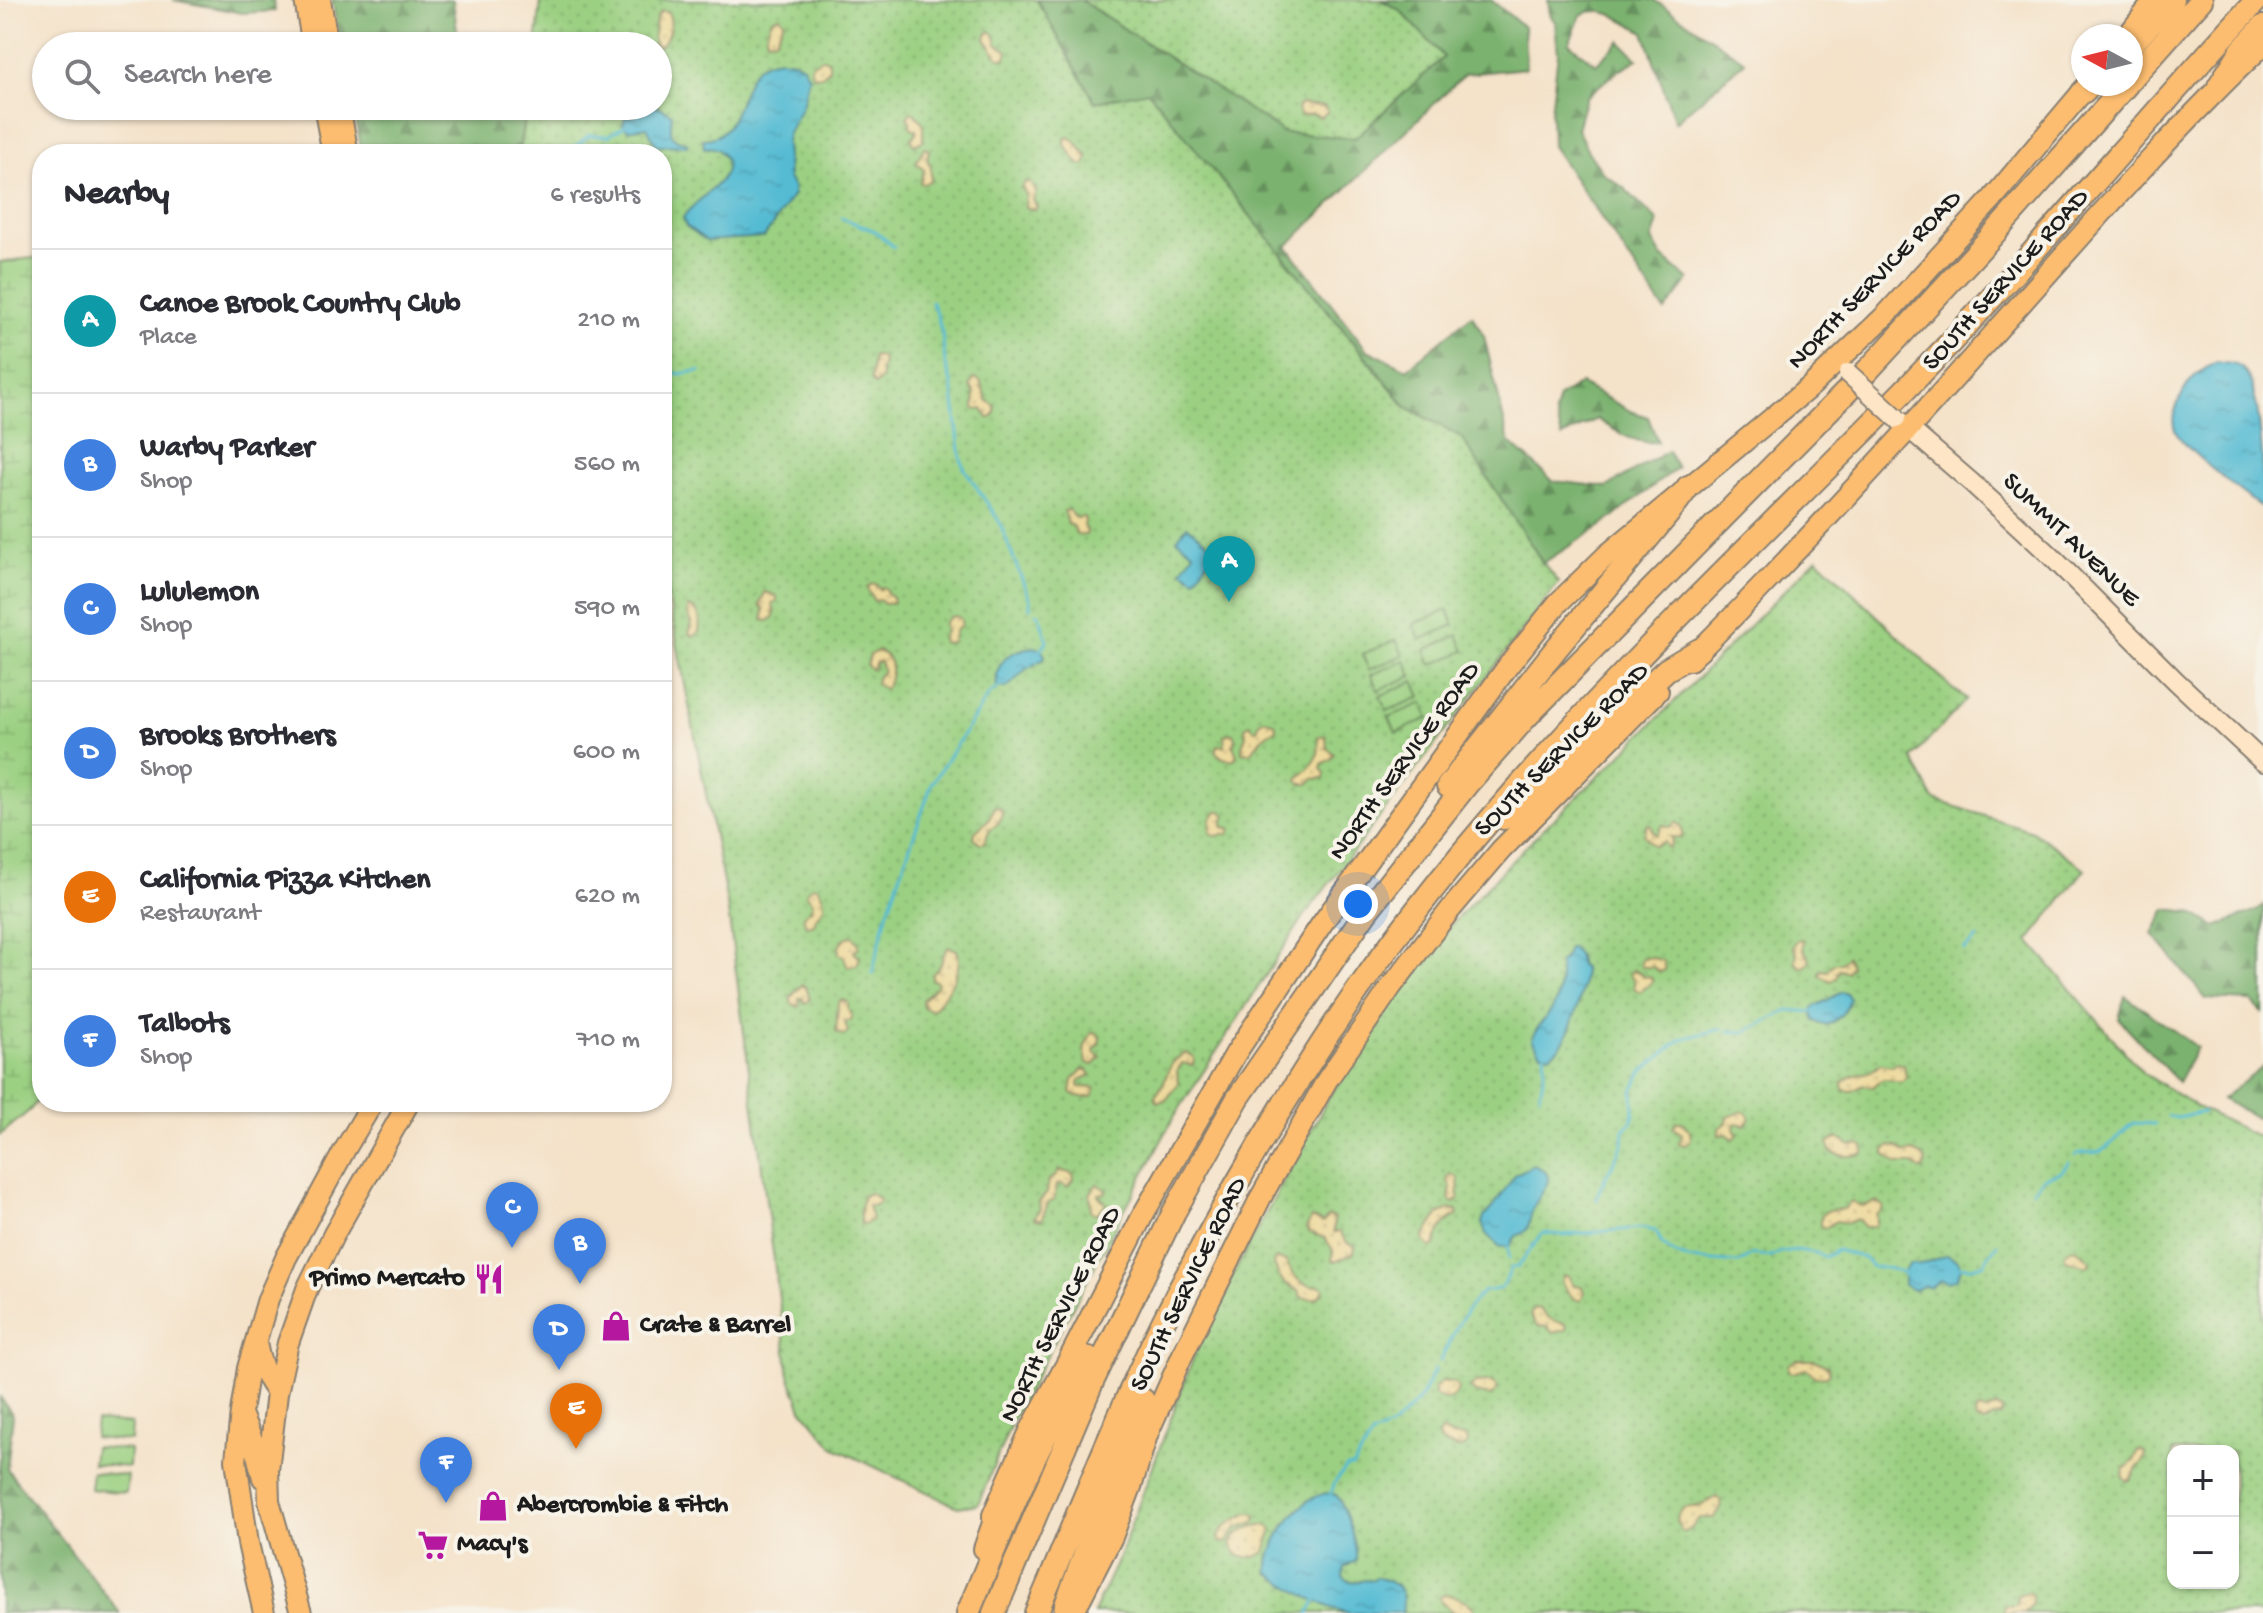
<!DOCTYPE html>
<meta charset="utf-8">
<style>
:root{--surface:#fff;--page:#f7f7f7;--text:#2b2b33;--muted:#7c7c81;--line:#e1e1e2;--accent:#b45309}
body{margin:0;font-family:"Gochi Hand",sans-serif;background:var(--page);color:var(--text)}
.controls{position:absolute;right:24px;bottom:24px;display:grid;overflow:hidden;border-radius:16px;box-shadow:0 2px 6px #0004}
.controls button{width:72px;height:72px;display:grid;place-items:center;padding:0;border:0;border-bottom:2px solid var(--line);background:var(--surface);color:var(--text);font:40px sans-serif}
.compass{position:absolute;left:2071px;top:24px;width:72px;height:72px;border-radius:50%;background:var(--surface);box-shadow:0 2px 6px #0004;rotate:277deg}
.you{position:absolute;left:1358px;top:904px;width:28px;height:28px;margin:-20px;border:6px solid #fff;border-radius:50%;background:#1a73e8;box-shadow:0 0 0 12px #1a73e833}
.badge{display:grid;place-items:center;width:52px;height:52px;border-radius:50%;background:var(--accent);color:#fff;font-size:26px;font-weight:700}
.pin{position:absolute;translate:-50% -66px;filter:drop-shadow(0 2px 4px #0008)}
.pin::after{content:'';position:absolute;top:42px;width:28px;height:24px;background:inherit;clip-path:polygon(0 0,100% 0,50% 100%)}
.list{margin:0;padding:0;list-style:none}
h2{display:flex;justify-content:space-between;align-items:center;height:104px;margin:0;padding:0 32px;font-size:34px}
h2 small{font-size:26px;font-weight:400;color:var(--muted)}
.list li{display:grid;grid-template-columns:52px 1fr auto;gap:24px;align-items:center;box-sizing:border-box;height:144px;padding:0 32px;border-top:2px solid var(--line)}
.list b{display:block;font-size:30px;white-space:nowrap}
.list p{margin:0;font-size:26px;white-space:nowrap;color:var(--muted)}
.list em{font-size:26px;font-style:normal;color:var(--muted)}
.icon{flex:none;width:44px;height:44px;fill:none;stroke:currentColor;stroke-width:2;stroke-linecap:round;stroke-linejoin:round}
.map{position:relative;flex:none;width:2263px;height:1613px;overflow:hidden}
.search{position:absolute;background:var(--surface);box-shadow:0 2px 6px #0004;left:32px;top:32px;width:640px;height:88px;display:flex;align-items:center;gap:20px;box-sizing:border-box;padding:0 28px;border-radius:44px;color:var(--muted);font-size:30px}
.panel{position:absolute;background:var(--surface);box-shadow:0 2px 6px #0004;left:32px;top:144px;width:640px;height:968px;border-radius:32px}
.map>svg:first-child{display:block}
</style>
<div class="map">
<svg width="2263" height="1613" viewBox="0 0 2263 1613">
<defs>
<pattern id="grass-dots" width="8" height="8" patternUnits="userSpaceOnUse" patternTransform="scale(2)"><rect width="8" height="8" fill="#9bd082"/><path d="M2 2h.1M6 6h.1" fill="none" stroke="#85b270" stroke-width="1.8" stroke-linecap="round"/></pattern>
<pattern id="forest-firs" width="22" height="20" patternUnits="userSpaceOnUse" patternTransform="scale(2)"><rect width="22" height="20" fill="#7cb270"/><path d="M5 1l3.5 6h-7zM16 11l3.5 6h-7z" fill="#65905b"/></pattern>
<pattern id="wetland-marsh" width="20" height="14" patternUnits="userSpaceOnUse" patternTransform="scale(2)"><rect width="20" height="14" fill="#9bd082"/><path d="M1 5h8M5 5V1M11 12h8M15 12V8" fill="none" stroke="#85b270"/></pattern>
<pattern id="sand-dots" width="8" height="8" patternUnits="userSpaceOnUse" patternTransform="scale(2)"><rect width="8" height="8" fill="#eeda9e"/><path d="M2 2h.1M6 6h.1" fill="none" stroke="#ccba88" stroke-width="1.8" stroke-linecap="round"/></pattern>
<pattern id="water-ripples" width="26" height="14" patternUnits="userSpaceOnUse" patternTransform="scale(2)"><rect width="26" height="14" fill="#55bbd3"/><path d="M2 4q2-2 4 0t4 0M15 11q2-2 4 0t4 0" fill="none" stroke="#49a0b5"/></pattern>
</defs>
<rect width="100%" height="100%" fill="#f7f3e8"/>
<filter id="ink" filterUnits="userSpaceOnUse"><feTurbulence type="fractalNoise" baseFrequency=".0125" numOctaves="2"/><feDisplacementMap in="SourceGraphic" scale="16" xChannelSelector="R" yChannelSelector="G"/><feConvolveMatrix kernelMatrix="1 2 1 2 8 2 1 2 1" color-interpolation-filters="sRGB"/></filter>
<filter id="wash" filterUnits="userSpaceOnUse"><feTurbulence type="fractalNoise" baseFrequency=".006" numOctaves="4" result="noise"/><feDisplacementMap in="SourceGraphic" scale="32" xChannelSelector="R" yChannelSelector="G"/><feGaussianBlur stdDeviation="1.8" result="paint"/><feColorMatrix in="noise" values="0 0 0 0 0 0 0 0 0 0 0 0 0 0 0 0 0 1.4 0 .05"/><feComposite in="paint" operator="in"/></filter>
<g filter="url(#wash)">
<rect width="100%" height="100%" fill="#f4e2c9"/>
<path fill="url(#grass-dots)" stroke="#5c764f" stroke-width="2" fill-rule="evenodd" d="M541 0H1037L1095 101 1148 90 1406 407 1461 437 1543 563 1559 582 1305 915 1174 1117 1012 1421 978 1504 958 1507 833 1447 802 1409 789 1375 727 903 662 565V154H518L527 106H658V46H536Z
M1080 0H1381L1400 10 1444 57 1355 138 1285 133Z
M1817 558 1952 688 1967 699 1912 758 1934 800 2032 831 2085 869 2029 941 2142 1072 2197 1107 2263 1139V1613H1093L1119 1557 1196 1351 1233 1275 1328 1099 1397 994 1457 918 1535 837 1623 753ZM2173 1451H2233V1583H2173Z"/>
<path fill="url(#forest-firs)" stroke="#4c6746" stroke-width="2" d="M173 0H273L275 11 242 13Z
M332 0H453L459 46H341Z
M1037 0H1080L1285 133 1355 138 1444 57 1400 10 1381 0H1491L1524 27 1526 68 1465 74 1287 246 1367 350 1407 369 1472 315 1484 336 1509 442 1553 481 1607 487 1668 451 1677 468 1604 524 1543 563 1461 437 1407 407 1148 91 1095 102Z
M1548 0H1654L1745 61 1675 122 1644 32C1626 22 1600 3 1581 15L1569 43 1596 64 1620 41 1638 59 1616 72 1586 97 1577 129 1589 153 1603 173 1624 188 1658 221 1652 240 1662 257 1689 280 1665 311 1552 146 1551 111 1558 53 1555 22 1550 15Z
M353 106H527L518 154H362Z
M1581 384 1630 411 1648 417 1658 442C1633 444 1617 432 1597 419L1562 437 1555 413 1559 397Z
M2263 905V1013L2251 1001 2206 999 2153 934 2166 909 2192 912 2216 927 2257 910Z
M2125 996 2197 1047 2178 1082 2119 1019Z
M2263 1067V1114L2259 1119 2222 1099Z
M0 1397 13 1415 7 1469 120 1613H0Z"/>
<path fill="url(#wetland-marsh)" stroke="#5c764f" stroke-width="2" d="M42 257V1096L30 1110 0 1135V262Z"/>
<path fill="url(#sand-dots)" stroke="#857b5d" stroke-width="2" d="M662 11 668 13C674 21 668 40 660 46H656L653 37C656 29 654 16 662 11Z
M780 16 784 21 776 39 767 40 766 34 772 19Z
M990 31 994 34 997 44 1008 51 1006 58H999L985 39 986 35Z
M823 58 829 61V69L823 75 814 76 811 71V65Z
M1301 104 1324 106 1328 112 1320 117 1313 114 1301 116 1297 109Z
M911 112 914 113 923 123V141L915 145 911 139 916 133V130L910 127V121L907 118Z
M1070 137C1079 144 1081 149 1088 157L1085 165H1080L1065 145V138Z
M924 148 929 150 927 159 931 167V180L924 184 920 183 924 169 916 162Z
M1025 182 1030 183 1036 191 1033 200 1037 207 1035 210 1025 207 1026 195 1022 188Z
M873 356 882 357 883 364 880 370 882 378 875 385 871 380Z
M975 378 980 381 987 400 995 406V414L991 418H988L983 409 977 410 974 408 975 394 970 385Z
M1069 510 1075 518 1084 517 1085 520 1083 526 1087 531 1086 535H1077L1073 526 1068 524 1064 511Z
M872 584H876L880 590 881 587 885 588 888 595 892 597 893 603 884 604 880 600 874 601 867 588Z
M765 592 777 596V601L772 604C775 611 777 617 768 621L763 620 764 609 760 605Z
M688 607 696 610 700 619 699 632 694 636 689 634 692 623 688 615Z
M956 616 961 619V625L955 631 952 642 943 643 942 638 945 631 944 623 950 617Z
M877 651C895 656 894 676 884 689L876 684 877 678 883 671 880 661 876 662 872 670 867 666 870 655Z
M1264 719 1275 723 1276 729 1262 738 1251 753 1242 752V746L1246 736 1245 727 1250 724 1254 729H1257L1260 722Z
M1233 733 1235 738 1233 745 1237 756 1234 759C1226 760 1219 758 1215 750L1218 745 1225 746 1224 735Z
M1318 736H1326L1327 748 1334 754 1331 759 1322 764 1321 769 1325 773 1324 778 1312 779 1309 784H1302L1298 781 1299 777C1315 763 1321 759 1318 736Z
M995 807 1001 808 1002 815 997 824 990 829 984 843H980L974 838 975 832 988 820Z
M1217 811H1222L1226 816 1223 822V827L1231 828 1229 834 1215 836 1210 833 1211 819Z
M1676 822 1681 826 1683 834 1681 838 1671 837 1672 843 1669 848 1667 847 1664 842 1654 846 1644 835 1648 824 1652 826 1654 833 1657 835 1663 825 1671 827Z
M817 886 823 897 824 907 816 917 814 925 806 926 803 916 811 909 813 902 806 894C807 889 811 886 817 886Z
M853 936 859 944V947L854 952 860 958 857 965 848 967 844 957 839 954C837 946 844 936 853 936Z
M1800 939 1803 940V948L1810 960 1805 967H1800L1795 962 1797 954 1793 947 1796 941Z
M949 947 957 950C964 969 947 993 934 1008L930 1010 923 1007 922 1000 937 986 938 983 932 979V974C946 964 940 954 949 947Z
M1650 957 1663 961 1665 970 1660 972 1653 967H1641V960Z
M1847 957 1851 966 1847 972 1839 970 1836 978 1831 981 1820 976 1821 970 1828 971 1834 963H1841Z
M1633 970 1639 972 1643 977 1649 976 1652 979V982L1640 992 1634 988V980L1630 974Z
M802 985 806 987 810 1000 805 1003 802 998H799L800 1004 798 1007 791 1003V997Z
M841 1000 848 1002V1010L852 1016 851 1021 845 1022 848 1032 843 1035 836 1032 838 1004Z
M1092 1032 1097 1033 1100 1038 1099 1045 1094 1049 1095 1054 1101 1057 1094 1065 1087 1063 1084 1048Z
M1186 1053 1194 1057 1193 1065 1182 1063 1177 1071 1178 1084 1166 1100 1157 1102 1155 1096C1170 1081 1163 1063 1186 1053Z
M1896 1063 1904 1065 1906 1077 1903 1081C1887 1083 1888 1072 1873 1087L1864 1085 1852 1091 1843 1090 1842 1083C1855 1069 1867 1079 1880 1064L1893 1066Z
M1082 1070H1088L1091 1075 1080 1080 1079 1085 1080 1087 1095 1088 1094 1095C1088 1099 1076 1097 1071 1092L1073 1080Z
M1743 1111 1748 1114 1750 1118 1745 1125 1737 1123 1735 1124 1734 1129 1738 1134 1735 1138H1732L1727 1134 1719 1135V1128L1727 1123 1728 1117Z
M1676 1122H1682L1690 1131 1691 1140 1686 1145 1679 1144 1682 1134 1673 1128Z
M1837 1137 1851 1145 1859 1144 1863 1146 1864 1152 1862 1154C1850 1157 1841 1157 1830 1151L1828 1144Z
M1889 1146 1897 1147 1905 1153C1913 1151 1921 1154 1926 1160L1924 1168 1921 1170 1913 1164H1897L1885 1154V1151Z
M1059 1170 1073 1174 1074 1180 1067 1187 1062 1184 1057 1185 1054 1200 1049 1202 1041 1220 1034 1218 1040 1209 1039 1202 1047 1193 1049 1180 1056 1176Z
M1451 1174 1458 1178 1459 1199 1454 1203 1449 1200 1451 1187 1447 1180Z
M1097 1184 1106 1190 1105 1193 1099 1194V1196L1105 1202V1205L1097 1214 1091 1211 1090 1194Z
M869 1193 879 1199V1202L875 1205 868 1206 872 1219 864 1225 861 1224C858 1216 861 1204 863 1196Z
M1851 1202 1862 1206 1876 1202 1883 1206 1882 1210 1876 1215V1224L1874 1227H1865L1857 1219 1847 1223 1836 1221 1825 1228 1820 1225C1819 1209 1832 1209 1844 1209Z
M1450 1209 1457 1210 1458 1215C1443 1222 1438 1231 1435 1246L1431 1248 1425 1242 1424 1237 1439 1214Z
M1328 1216 1334 1218V1232H1340L1347 1243 1355 1246 1354 1253 1336 1262 1332 1260 1333 1250 1325 1238 1309 1232 1306 1228 1312 1218 1323 1223Z
M2076 1248 2089 1259 2090 1264 2088 1266 2065 1260V1254L2071 1249Z
M1276 1259 1286 1261C1294 1278 1301 1287 1321 1286L1324 1289C1321 1300 1311 1300 1301 1297L1299 1291C1279 1279 1282 1284 1273 1262Z
M1563 1276H1568L1574 1286 1582 1287 1584 1292 1581 1301C1572 1300 1566 1289 1561 1282Z
M1534 1308 1540 1309C1547 1318 1553 1322 1564 1323L1567 1327 1565 1330 1553 1333 1547 1327 1537 1326 1530 1315Z
M1797 1360H1815L1828 1367 1830 1373 1827 1376 1815 1377 1806 1369 1793 1373 1788 1371V1365Z
M1443 1381 1455 1383 1458 1388C1455 1401 1444 1403 1434 1395V1388Z
M1491 1382 1497 1386V1391L1490 1396 1475 1393 1470 1388 1475 1383Z
M1996 1407 2002 1410 2001 1416 1993 1417 1984 1423 1976 1420 1975 1416 1977 1410 1986 1411Z
M1441 1431 1451 1436 1465 1437 1468 1443 1463 1448C1454 1448 1442 1445 1438 1437Z
M2141 1450 2146 1454 2144 1461 2137 1468 2131 1479 2127 1481 2123 1478 2124 1469 2134 1461 2138 1451Z
M1717 1497 1721 1502V1508L1714 1518H1699L1691 1529 1684 1532 1681 1530 1676 1520C1682 1501 1691 1511 1704 1504 1708 1502 1712 1499 1717 1497Z
M1248 1513 1255 1514 1257 1517 1255 1522 1237 1528 1226 1543 1219 1542C1218 1527 1236 1519 1248 1513Z
M1261 1525 1269 1526 1272 1530 1265 1552C1251 1561 1236 1561 1231 1543 1238 1531 1247 1527 1261 1525Z
M2029 1592 2032 1595V1604L2024 1613H2004V1608L2007 1605 2014 1606 2017 1604V1595Z
M1444 1594C1457 1596 1471 1600 1476 1613H1454L1441 1602 1440 1597Z"/>
<path fill="#9bd082" stroke="#5c764f" stroke-width="2" d="M1448 610 1454 625 1420 640 1414 624Z
M1458 635 1465 651 1431 665 1425 650Z
M1396 640 1403 655 1369 670 1362 654Z
M1405 660 1412 676 1378 690 1371 675Z
M1414 681 1421 697 1387 711 1380 696Z
M1423 703 1429 718 1396 733 1389 717Z
M96 1421 132 1424 131 1441 94 1438Z
M94 1447 130 1450 129 1467 92 1464Z
M92 1472 128 1476 126 1493 90 1489Z"/>
<path fill="url(#water-ripples)" stroke="#386c78" stroke-width="2" d="M781 59 794 61 803 66 809 77 802 106 788 133 786 141 788 178 793 187V195L764 237 707 241 686 226 683 218C693 198 743 178 721 153 716 147 712 147 704 148L703 139C741 140 737 79 762 64 768 60 774 60 781 59Z
M653 107H659L672 114C671 131 666 139 688 143L687 146 656 145 647 127 628 130 623 124 625 117 641 114Z
M2217 362C2225 364 2236 363 2242 368 2263 390 2263 474 2263 509 2245 495 2181 448 2175 430 2171 419 2175 411 2179 401 2190 377 2195 374 2217 362Z
M1187 526 1217 549 1195 579 1182 570 1194 553 1177 539Z
M1034 647 1042 650 1045 656 1044 659 1025 670 1007 688 997 687C994 661 1010 650 1034 647Z
M1568 948H1572L1577 955 1580 966 1583 968C1587 984 1570 1034 1560 1047 1558 1049 1552 1053 1550 1055L1541 1053 1532 1040C1535 1027 1546 1019 1553 1008 1560 995 1561 977 1559 963L1564 959Z
M1842 992 1847 994 1850 999C1846 1011 1839 1020 1827 1025L1814 1021 1812 1012 1814 1007Z
M1533 1165C1565 1176 1537 1194 1532 1211 1528 1223 1531 1232 1516 1236L1510 1246 1500 1247 1486 1234 1482 1222 1484 1217 1492 1208 1516 1174Z
M1947 1255 1958 1261 1961 1268 1957 1279 1948 1282 1940 1280 1930 1288 1924 1286 1913 1290 1904 1285V1270L1909 1264H1921Z
M1326 1493 1336 1495C1345 1505 1358 1548 1356 1561L1344 1567 1343 1577C1350 1585 1364 1580 1374 1579L1376 1577C1399 1583 1406 1590 1402 1613H1348C1341 1610 1335 1610 1329 1607 1308 1598 1287 1586 1269 1573 1266 1548 1289 1516 1308 1501 1313 1497 1320 1495 1326 1493Z"/>
<g fill="none" stroke-linecap="round" stroke-linejoin="round">
<path stroke="#55bbd3" stroke-width="3" d="M567 154 589 135 608 136 625 126
M842 218 875 231 894 247
M931 301 937 315 942 334 945 362 952 385 961 459 964 468 999 521 1030 600V608
M662 367 678 374 700 371
M1036 613 1039 615 1047 641 1039 651
M1964 950 1977 938
M872 974 887 913 932 783 989 694 999 687
M1728 1031 1745 1032 1788 1010 1813 1012
M1540 1096 1545 1065 1544 1054
M2168 1116 2178 1118 2203 1112
M2075 1155C2084 1151 2093 1154 2101 1151 2114 1145 2121 1131 2133 1123L2155 1124
M2033 1190 2043 1178 2061 1172 2069 1162
M1597 1200 1600 1188 1623 1144 1624 1130 1632 1121 1634 1113 1633 1091 1641 1073 1681 1039 1722 1029
M1508 1245 1509 1258
M1956 1266 1971 1267 1983 1264 1997 1244
M1440 1361C1452 1336 1463 1310 1484 1291 1507 1289 1502 1289 1511 1268L1518 1266 1543 1233 1564 1235 1642 1228 1656 1231 1662 1244 1674 1253 1688 1259 1739 1263 1753 1254 1771 1257 1781 1252 1796 1250 1816 1253 1825 1257 1837 1250 1864 1258 1872 1267 1887 1268 1904 1273V1275
M1330 1496 1335 1482 1347 1467H1352L1373 1435 1393 1426 1421 1397 1435 1369
M1309 1613 1317 1599"/>
</g>
</g>
<g filter="url(#ink)">
<g fill="none" stroke-linecap="round" stroke-linejoin="round">
<g stroke="#887f72" stroke-width="22">
<path id="secondary" d="M1899 420 1972 483 2049 554 2176 681 2263 762"/>
</g>
<g stroke="#887f72" stroke-width="24">
<path id="primary" d="M305 0 313 46
M320 0 328 46
M2128 35 2155 0
M324 106 333 154
M339 106 348 154
M1690 660C1797 553 1899 441 1999 328 2085 232 2170 133 2263 45
M256 1343C259 1362 265 1377 277 1393
M241 1414 255 1447 263 1478
M984 1549 993 1523V1515L1030 1431 1067 1363 1144 1213 1236 1053 1321 925 1508 666 1558 603 1607 555 1811 386 1885 316 1993 198 2089 84
M264 1613 248 1543 236 1460 241 1412 248 1368 268 1299 286 1258 344 1151 373 1102
M301 1613 269 1501 268 1470 277 1393 288 1343 307 1289 334 1234 409 1102
M1073 1613 1112 1537 1132 1484 1147 1435 1182 1356 1261 1197 1327 1080 1391 987 1450 910 1501 850 1658 691"/>
</g>
<g stroke="#887f72" stroke-width="26">
<path id="highway" d="M2131 45 2172 0
M2131 79 2201 0
M2219 86 2242 50 2263 27
M2083 92 2091 84
M1448 786 1555 650 1668 514 1688 487
M1504 818 1510 815 1666 670 1699 650
M968 1613C1004 1526 1038 1438 1089 1358
M994 1613 1093 1380 1174 1212 1238 1098 1366 912 1467 784 1527 716 1869 369 1992 236 2127 84
M1036 1613C1078 1516 1116 1416 1163 1322 1220 1208 1283 1099 1355 994 1509 771 1710 588 1899 396 2024 269 2136 131 2257 0
M1065 1613 1066 1605 1143 1400"/>
</g>
<use href="#secondary" stroke="#fee5c5" stroke-width="18"/>
<use href="#primary" stroke="#fcbd6f" stroke-width="20"/>
<use href="#highway" stroke="#fcbd6f" stroke-width="22"/>
<g stroke="#887f72" stroke-width="22" stroke-linecap="butt">
<path id="secondary-bridge" d="M1848 373 1897 418"/>
</g>
<use href="#secondary-bridge" stroke="#fee5c5" stroke-width="18"/>
</g>
</g>
<defs>
<g id="restaurant-bare" transform="scale(2.4)"><path d="M-5-6h1v4h1v-4h1v4h1v-4h1v5L-1.5 .5V6h-2V.5L-5-1ZM5-6V6H3V1.5H1.5Q1.5-4 5-6Z" fill="#b5179e" stroke="#f7f3e8" stroke-width="2.5" paint-order="stroke"/></g>
<g id="shop-bare" transform="scale(2.4)"><path d="M-5-2.5h2.3a2.7 3.5 0 0 1 5.4 0H5L5.5 6h-11ZM-1.5-2.5h3a1.5 2.3 0 0 0-3 0Z" fill="#b5179e" stroke="#f7f3e8" stroke-width="2.5" paint-order="stroke"/></g>
<g id="supermarket-bare" transform="scale(2.4)"><path d="M-6-5.5h2.5l.6 2H6L4.5 2H-2.5L-4.4-4H-6ZM-1.5 3.2a1.3 1.3 0 1 0 .1 0ZM3 3.2a1.3 1.3 0 1 0 .1 0Z" fill="#b5179e" stroke="#f7f3e8" stroke-width="2.5" paint-order="stroke"/></g>
</defs>
<g fill-rule="evenodd">
<use href="#restaurant-bare" x="489" y="1279"/>
<use href="#shop-bare" x="616" y="1326"/>
<use href="#shop-bare" x="493" y="1506"/>
<use href="#supermarket-bare" x="433" y="1545"/>
</g>
<g text-anchor="middle" dominant-baseline="central" stroke-width="8" stroke-linejoin="round" paint-order="stroke">
<g font-size="26" fill="#1c1c1c" stroke="#f7f3e8">
<text transform="translate(1876 281) rotate(-46)">NORTH SERVICE ROAD</text>
<text transform="translate(2007 281) rotate(-48)">SOUTH SERVICE ROAD</text>
<text transform="translate(2070 541) rotate(44)">SUMMIT AVENUE</text>
<text transform="translate(1563 751) rotate(-45)">SOUTH SERVICE ROAD</text>
<text transform="translate(1406 762) rotate(-54)">NORTH SERVICE ROAD</text>
<text transform="translate(1190 1285) rotate(-64)">SOUTH SERVICE ROAD</text>
<text transform="translate(1062 1315) rotate(-63)">NORTH SERVICE ROAD</text>
</g>
<g font-size="26" font-weight="bold" fill="#1c1c1c" stroke="#f7f3e8" text-anchor="start">
<text x="465" y="1279" text-anchor="end">Primo Mercato</text>
<text x="640" y="1326">Crate &amp; Barrel</text>
<text x="517" y="1506">Abercrombie &amp; Fitch</text>
<text x="457" y="1545">Macy's</text>
</g>
</g>
</svg>
<div class="controls">
<button>+</button>
<button>−</button>
</div>
<svg class="compass" viewBox="-18 -18 36 36"><path d="M0-13l5 13h-10z" fill="#e53935"/><path d="M0 13l5-13h-10z" fill="#7c7c81"/></svg>
<div class="you"></div>
<div class="pin badge" style="left:1229px;top:602px;background:#0f9aa8">A</div>
<div class="pin badge" style="left:580px;top:1284px;background:#3f7fe0">B</div>
<div class="pin badge" style="left:512px;top:1248px;background:#3f7fe0">C</div>
<div class="pin badge" style="left:559px;top:1370px;background:#3f7fe0">D</div>
<div class="pin badge" style="left:576px;top:1449px;background:#e8710a">E</div>
<div class="pin badge" style="left:446px;top:1503px;background:#3f7fe0">F</div>
<div class="search"><svg class="icon" aria-label="search" viewBox="0 0 24 24"><circle cx="10" cy="10" r="6"/><path d="M15 15l6 6"/></svg>Search here</div>
<section class="panel">
<h2>Nearby<small>6 results</small></h2>
<ul class="list">
<li><span class="badge" style="background:#0f9aa8">A</span><div><b>Canoe Brook Country Club</b><p>Place</p></div><em>210 m</em></li>
<li><span class="badge" style="background:#3f7fe0">B</span><div><b>Warby Parker</b><p>Shop</p></div><em>560 m</em></li>
<li><span class="badge" style="background:#3f7fe0">C</span><div><b>Lululemon</b><p>Shop</p></div><em>590 m</em></li>
<li><span class="badge" style="background:#3f7fe0">D</span><div><b>Brooks Brothers</b><p>Shop</p></div><em>600 m</em></li>
<li><span class="badge" style="background:#e8710a">E</span><div><b>California Pizza Kitchen</b><p>Restaurant</p></div><em>620 m</em></li>
<li><span class="badge" style="background:#3f7fe0">F</span><div><b>Talbots</b><p>Shop</p></div><em>710 m</em></li>
</ul>
</section>
</div>
